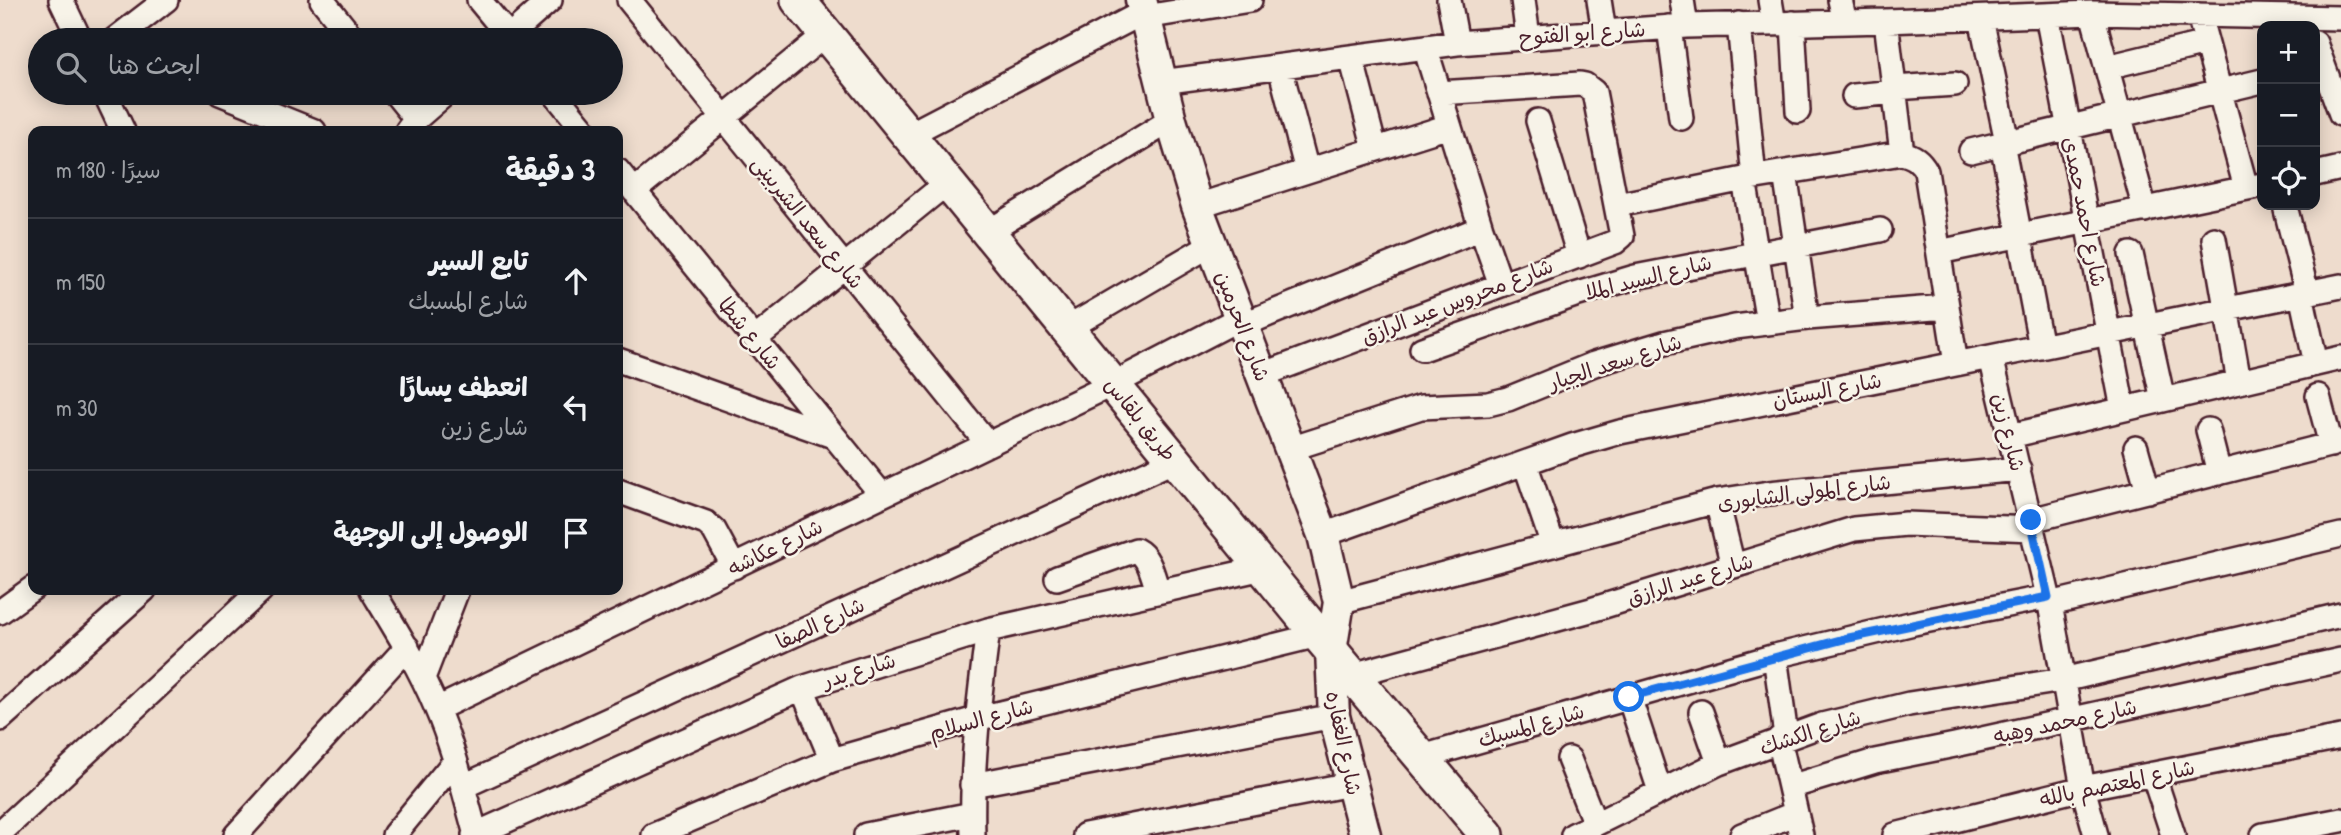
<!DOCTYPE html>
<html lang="ar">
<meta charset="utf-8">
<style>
:root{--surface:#171b24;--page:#20242c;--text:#f1f3f6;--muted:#9ea1a6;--line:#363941}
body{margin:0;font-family:"Patrick Hand","Playpen Sans Arabic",sans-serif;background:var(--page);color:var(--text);direction:rtl}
.controls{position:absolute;right:21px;top:21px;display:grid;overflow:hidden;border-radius:14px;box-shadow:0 4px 18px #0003}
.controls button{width:63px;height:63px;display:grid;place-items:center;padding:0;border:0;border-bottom:2px solid var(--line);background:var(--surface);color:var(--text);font:35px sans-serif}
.stop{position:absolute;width:21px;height:21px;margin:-16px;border:5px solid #1a73e8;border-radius:50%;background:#fff}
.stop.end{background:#1a73e8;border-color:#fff;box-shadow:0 2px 7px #0008}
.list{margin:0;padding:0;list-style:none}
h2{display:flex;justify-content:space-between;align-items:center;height:91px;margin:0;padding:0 28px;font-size:30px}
h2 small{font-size:23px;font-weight:400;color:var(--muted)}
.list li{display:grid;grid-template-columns:46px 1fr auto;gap:21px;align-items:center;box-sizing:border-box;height:126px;padding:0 28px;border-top:2px solid var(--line)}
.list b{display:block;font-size:26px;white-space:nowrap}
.list p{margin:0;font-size:23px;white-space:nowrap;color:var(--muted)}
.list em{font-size:23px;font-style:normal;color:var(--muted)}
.icon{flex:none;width:38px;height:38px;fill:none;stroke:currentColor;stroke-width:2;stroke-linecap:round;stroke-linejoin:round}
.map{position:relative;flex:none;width:2341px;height:835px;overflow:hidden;direction:ltr}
.search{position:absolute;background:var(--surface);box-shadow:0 4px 18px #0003;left:28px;top:28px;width:595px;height:77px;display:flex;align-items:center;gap:18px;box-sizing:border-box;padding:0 24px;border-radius:38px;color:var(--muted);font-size:26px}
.panel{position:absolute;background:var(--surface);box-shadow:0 4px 18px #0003;left:28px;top:126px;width:595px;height:469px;border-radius:14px;direction:rtl}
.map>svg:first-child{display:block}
</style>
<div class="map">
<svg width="2341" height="835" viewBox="0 0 2341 835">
<rect width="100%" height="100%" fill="#eedccd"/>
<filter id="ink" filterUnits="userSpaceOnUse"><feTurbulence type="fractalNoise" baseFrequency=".0143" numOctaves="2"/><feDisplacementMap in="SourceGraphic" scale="14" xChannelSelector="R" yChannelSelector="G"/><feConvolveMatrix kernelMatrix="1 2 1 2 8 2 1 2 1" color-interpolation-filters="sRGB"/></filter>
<g filter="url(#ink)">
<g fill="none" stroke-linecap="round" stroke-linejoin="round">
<g stroke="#4a1f2b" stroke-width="28">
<path id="minor" d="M61 0 80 40
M322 0 354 40
M479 0 512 40
M629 0 988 444
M1449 0 1457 43
M1523 0 1528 37
M1599 0 1604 32
M1682 0 1686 26
M1770 0 1774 24
M1840 0 1845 22
M2092 13 2145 210
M2047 15 2123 409
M2199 15 2246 188
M1145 17 1250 0
M1981 18 2007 142
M1886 21 1902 153
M1793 23 1798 111
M1739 24 1754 178
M1669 27 1681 118
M114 40 166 0
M505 40 550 0
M2315 43 2341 114
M1425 47 1481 228 1501 285
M1351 57 1375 149
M1280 67 1307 171
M2107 67 2206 43
M1161 82 1457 43 1686 26 1886 21 2092 13 2341 18
M1894 88 1955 84
M105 93 123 131
M220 93 314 131
M395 93 416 119
M554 93 585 131
M1854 96 1895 92
M1538 121 1579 256
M407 131 416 119 446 93
M908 135 1144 12
M2002 143 2041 347
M1971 151 2262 81
M618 171 882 495
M1785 173 1807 318
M2315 174 2341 168
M1744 179 1768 323
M634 191 826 34
M1617 205 1744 179 1902 153C1914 156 1920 160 1926 171L1956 364
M1197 206 1449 126
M2286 210 2307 293
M988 232 1171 120
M2214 239 2239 382
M1939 252 2262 185
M2131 254 2163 400
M2301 294 2316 364
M1242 325 1481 228
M1068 328 1212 244
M755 339 948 182
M1422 349 1575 295 1635 277 1880 230
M1991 357 2050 604 2083 788 2096 835
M618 360 833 436
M1262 375 1615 242 1622 236 1594 92 1585 85 1580 84 1439 93
M2318 396 2331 445
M2208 430 2219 473
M2010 436 2341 358
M2136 448 2148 491
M1290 449 1421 407 1488 404 1508 399 1594 364 1664 343 1735 327 1807 318 1947 307
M1525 463 1553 545
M618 491 706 523 714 530 734 567
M1717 501 1733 566
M2031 520 2341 442
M1323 535 1572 446 1620 432 2341 286
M1057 578 1136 550C1150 557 1153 577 1158 591
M372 590C395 628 419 666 436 707 454 748 464 792 476 835
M1339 602 1717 501 1769 493 2019 469
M2050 604 2341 535
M0 612 33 588
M1775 656 1786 736
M1352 675 1591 610 1854 529 1906 524 2033 529
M423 678 457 590
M802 688 832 760
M1629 697 1660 791
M437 709 1113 384 1240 318
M1701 712 1719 763
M0 719 144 590
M1779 739 1801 835
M1422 757 1775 656 1914 623 2048 597
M1569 759 1595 824
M2153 774 2173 835
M972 785 1334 716
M464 786 1175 460
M1790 787 1875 761 1955 745 2341 660
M0 833 261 590
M236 835 407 647
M394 835 455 761
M474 835 802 688 988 630 1263 568
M654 835 832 760 976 719 1318 635
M866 835 972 814
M973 835C971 765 979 698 988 630
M1085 835 1351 784
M1573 835 1719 763 1822 725 1909 704 2063 680 2341 615
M1742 835 1796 813
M1895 835 2083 788 2341 737
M2263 835 2341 820"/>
</g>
<g stroke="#4a1f2b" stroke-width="35">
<path id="tertiary" d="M1141 0 1171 120 1197 206 1323 535 1339 602 1331 651 1334 716 1365 835"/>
</g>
<g stroke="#4a1f2b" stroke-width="38">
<path id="secondary" d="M798 0 1318 635 1487 835"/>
</g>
<use href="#minor" stroke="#f7f3e8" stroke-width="23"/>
<use href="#tertiary" stroke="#f7f3e8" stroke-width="30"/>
<use href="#secondary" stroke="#f7f3e8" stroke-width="33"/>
</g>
</g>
<g fill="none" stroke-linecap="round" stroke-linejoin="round" filter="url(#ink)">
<path stroke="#1a73e8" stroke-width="9" d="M1629 697 1844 639 2048 597 2031 520"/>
</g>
<g text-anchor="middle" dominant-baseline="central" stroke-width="5" stroke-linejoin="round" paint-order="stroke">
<g font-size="21" fill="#4a1f2b" stroke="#f7f3e8">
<text transform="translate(1582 33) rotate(-4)">شارع ابو الفتوح</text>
<text transform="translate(2085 212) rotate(79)">شارع احمد حمدى</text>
<text transform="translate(808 222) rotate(51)">شارع سعد الشربينى</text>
<text transform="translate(1648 277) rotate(-14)">شارع السيد الملا</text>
<text transform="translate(1457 301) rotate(-21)">شارع محروس عبد الرازق</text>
<text transform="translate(1243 326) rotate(69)">شارع الحرمين</text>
<text transform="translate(750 333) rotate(51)">شارع شطا</text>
<text transform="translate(1615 362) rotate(-18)">شارع سعد الجيار</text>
<text transform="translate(1827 390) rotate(-11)">شارع البستان</text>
<text transform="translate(1141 419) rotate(51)">طريق بلقاس</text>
<text transform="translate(2009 432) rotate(76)">شارع زين</text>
<text transform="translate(1804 492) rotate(-7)">شارع المولى الشابورى</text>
<text transform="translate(775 547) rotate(-26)">شارع عكاشه</text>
<text transform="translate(1690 579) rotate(-17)">شارع عبد الرازق</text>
<text transform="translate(820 623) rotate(-25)">شارع الصفا</text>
<text transform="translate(859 670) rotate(-17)">شارع بدر</text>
<text transform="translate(981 719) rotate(-15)">شارع السلام</text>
<text transform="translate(2065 721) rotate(-12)">شارع محمد وهبه</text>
<text transform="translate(1531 725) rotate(-16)">شارع المسبك</text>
<text transform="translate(1810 732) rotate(-18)">شارع الكشك</text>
<text transform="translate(1344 743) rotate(78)">شارع الغفاره</text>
<text transform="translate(2117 783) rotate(-12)">شارع المعتصم بالله</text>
</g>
</g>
</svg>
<div class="controls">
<button>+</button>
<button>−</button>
<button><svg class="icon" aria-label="locate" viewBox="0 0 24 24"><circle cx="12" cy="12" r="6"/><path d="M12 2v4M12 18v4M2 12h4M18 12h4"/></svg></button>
</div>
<div class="stop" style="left:1629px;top:697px"></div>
<div class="stop end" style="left:2031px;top:520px"></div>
<div class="search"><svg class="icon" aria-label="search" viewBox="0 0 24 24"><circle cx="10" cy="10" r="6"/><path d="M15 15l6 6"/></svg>ابحث هنا</div>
<section class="panel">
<h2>3 دقيقة<small>سيرًا · 180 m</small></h2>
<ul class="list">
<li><svg class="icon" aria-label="ahead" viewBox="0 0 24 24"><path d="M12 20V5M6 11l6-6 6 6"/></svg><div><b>تابع السير</b><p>شارع المسبك</p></div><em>150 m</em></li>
<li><svg class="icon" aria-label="left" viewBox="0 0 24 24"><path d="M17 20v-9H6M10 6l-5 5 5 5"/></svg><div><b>انعطف يسارًا</b><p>شارع زين</p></div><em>30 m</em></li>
<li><svg class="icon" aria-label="arrive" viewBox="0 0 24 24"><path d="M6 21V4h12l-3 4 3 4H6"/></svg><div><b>الوصول إلى الوجهة</b></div></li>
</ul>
</section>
</div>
